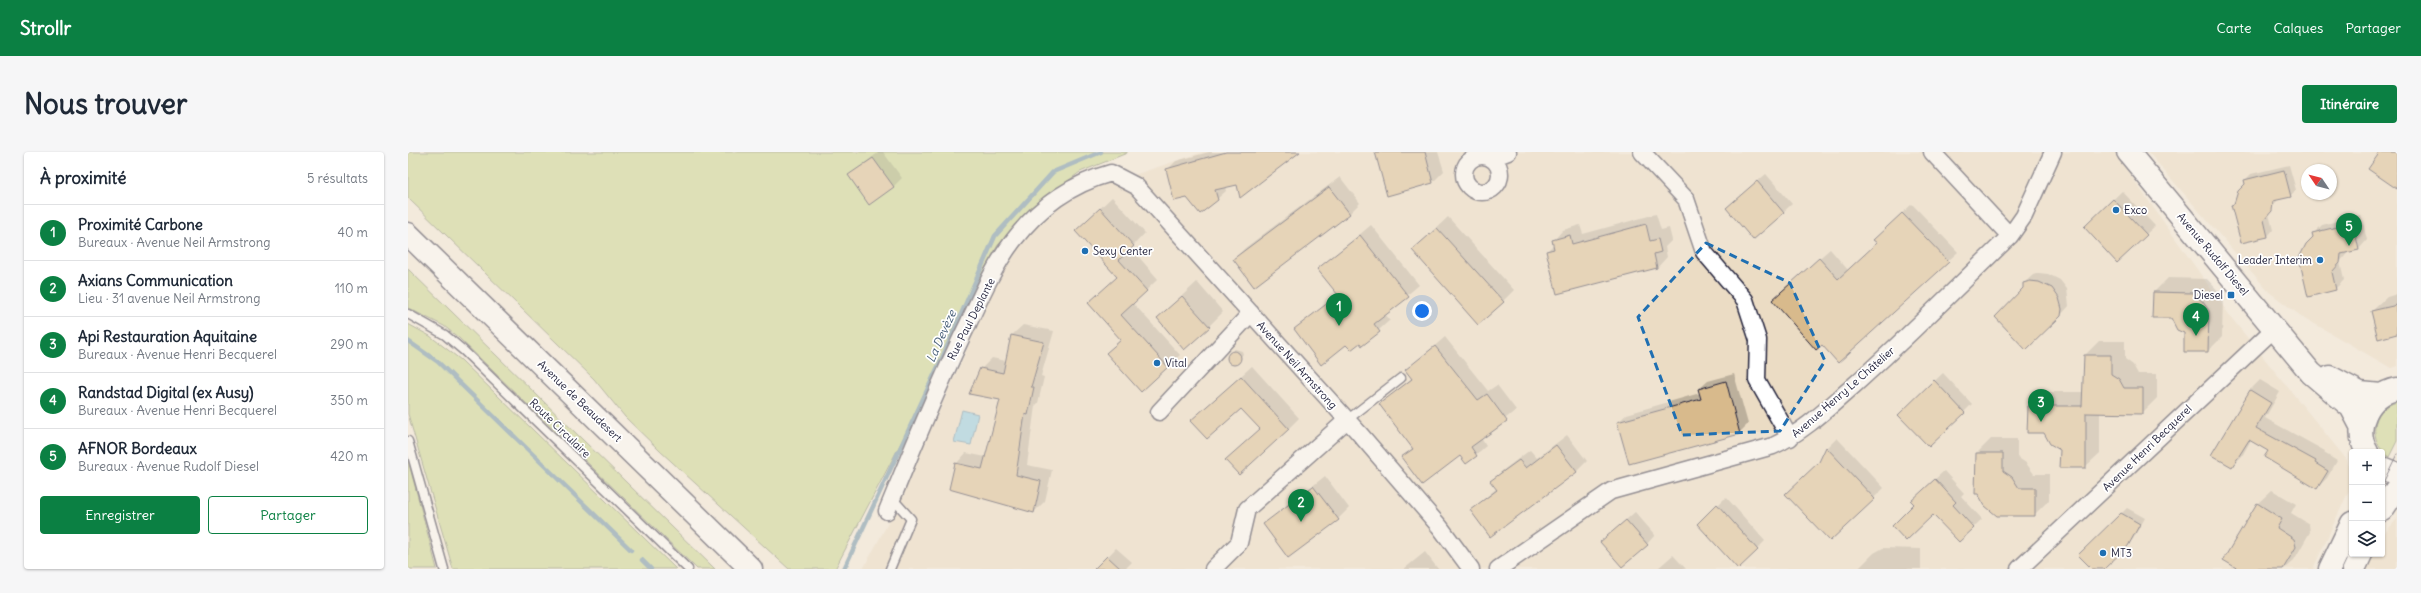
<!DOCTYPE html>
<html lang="fr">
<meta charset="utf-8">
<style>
:root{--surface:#fff;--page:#f6f6f7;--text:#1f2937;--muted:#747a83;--line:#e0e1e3;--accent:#0b8043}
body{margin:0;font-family:Delius,sans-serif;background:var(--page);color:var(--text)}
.controls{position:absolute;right:12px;bottom:12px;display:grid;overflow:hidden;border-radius:4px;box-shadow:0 1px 3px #0004}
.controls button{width:36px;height:36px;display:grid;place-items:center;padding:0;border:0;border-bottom:1px solid var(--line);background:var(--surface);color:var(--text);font:20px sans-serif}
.compass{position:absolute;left:1893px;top:12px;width:36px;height:36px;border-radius:50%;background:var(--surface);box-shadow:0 1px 3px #0004;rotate:305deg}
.you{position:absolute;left:1014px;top:159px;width:14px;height:14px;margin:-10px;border:3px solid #fff;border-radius:50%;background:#1a73e8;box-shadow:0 0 0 6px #1a73e833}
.badge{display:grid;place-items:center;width:26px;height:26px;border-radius:50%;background:var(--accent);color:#fff;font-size:13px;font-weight:700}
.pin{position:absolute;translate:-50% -33px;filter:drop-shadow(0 1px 2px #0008)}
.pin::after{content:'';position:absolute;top:21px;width:14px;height:12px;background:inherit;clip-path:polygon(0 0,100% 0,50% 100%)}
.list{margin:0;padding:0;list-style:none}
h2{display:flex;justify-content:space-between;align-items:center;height:52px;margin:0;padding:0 16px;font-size:17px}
h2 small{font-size:13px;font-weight:400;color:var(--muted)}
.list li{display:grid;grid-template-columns:26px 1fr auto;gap:12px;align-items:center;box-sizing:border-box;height:56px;padding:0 16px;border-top:1px solid var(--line)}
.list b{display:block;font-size:15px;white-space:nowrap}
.list p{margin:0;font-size:13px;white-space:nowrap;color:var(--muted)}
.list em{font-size:13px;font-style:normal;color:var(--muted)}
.actions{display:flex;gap:8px;padding:12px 16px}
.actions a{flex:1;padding:9px 0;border:1px solid var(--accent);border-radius:4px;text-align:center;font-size:14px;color:var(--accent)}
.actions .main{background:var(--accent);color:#fff}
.icon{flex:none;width:22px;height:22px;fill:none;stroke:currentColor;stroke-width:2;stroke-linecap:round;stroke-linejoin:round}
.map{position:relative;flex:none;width:1989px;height:417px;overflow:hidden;border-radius:4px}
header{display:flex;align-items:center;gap:24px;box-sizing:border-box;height:56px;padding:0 20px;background:var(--accent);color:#fff}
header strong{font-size:19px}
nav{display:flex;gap:22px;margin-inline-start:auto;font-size:14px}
.intro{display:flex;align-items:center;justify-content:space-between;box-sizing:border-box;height:96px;padding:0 24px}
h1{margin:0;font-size:28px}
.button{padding:10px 18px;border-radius:4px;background:var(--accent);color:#fff;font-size:14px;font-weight:700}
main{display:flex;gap:24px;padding:0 24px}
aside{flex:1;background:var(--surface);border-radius:4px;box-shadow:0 1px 3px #0004}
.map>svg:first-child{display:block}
</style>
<header>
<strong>Strollr</strong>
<nav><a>Carte</a><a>Calques</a><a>Partager</a></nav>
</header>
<div class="intro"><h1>Nous trouver</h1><a class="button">Itinéraire</a></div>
<main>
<aside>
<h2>À proximité<small>5 résultats</small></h2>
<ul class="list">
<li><span class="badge">1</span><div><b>Proximité Carbone</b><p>Bureaux · Avenue Neil Armstrong</p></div><em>40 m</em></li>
<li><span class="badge">2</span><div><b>Axians Communication</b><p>Lieu · 31 avenue Neil Armstrong</p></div><em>110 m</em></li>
<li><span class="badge">3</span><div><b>Api Restauration Aquitaine</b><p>Bureaux · Avenue Henri Becquerel</p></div><em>290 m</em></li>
<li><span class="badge">4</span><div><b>Randstad Digital (ex Ausy)</b><p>Bureaux · Avenue Henri Becquerel</p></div><em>350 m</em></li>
<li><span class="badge">5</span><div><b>AFNOR Bordeaux</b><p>Bureaux · Avenue Rudolf Diesel</p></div><em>420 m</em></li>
</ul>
<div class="actions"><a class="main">Enregistrer</a><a>Partager</a></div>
</aside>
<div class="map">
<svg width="1989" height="417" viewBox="0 0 1989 417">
<rect width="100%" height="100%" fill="#f3eadc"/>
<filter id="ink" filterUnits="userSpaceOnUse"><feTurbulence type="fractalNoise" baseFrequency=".025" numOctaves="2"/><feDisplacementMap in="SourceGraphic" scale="8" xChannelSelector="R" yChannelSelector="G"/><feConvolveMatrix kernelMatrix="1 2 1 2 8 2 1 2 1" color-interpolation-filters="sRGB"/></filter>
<g filter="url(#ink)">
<path fill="#ebdcc4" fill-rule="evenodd" d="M795 0H1706L1825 168 1939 308 1943 334 1905 417H455L485 362 591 126 612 93 638 63 681 38Z
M1740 0H1989V214L1983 216 1893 164 1861 140ZM1899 18H1923V42H1899Z
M1989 367V417H1959L1966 402H1974V384Z"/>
<path fill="#c5d68a" stroke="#747c62" d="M0 0H719V1L672 20 630 51 590 93 563 141 495 287 427 417H381L252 299 217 265 186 227 0 46Z
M0 117 307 417H289L51 186 36 174 0 156Z
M0 172 22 184 53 208 268 417H45L0 262Z
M1989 250V289L1981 305C1960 290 1962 257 1989 250Z
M0 308 29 417H0Z"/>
<path fill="#85cae6" stroke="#5d87a2" d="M554 258 570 262 563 293 546 290Z"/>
<path fill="#0003" d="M471 0H475L494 26 485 35 441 23Z
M801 0H891L829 32 817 35 818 39 809 47 780 45 759 18 768 9Z
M968 0H1030L1036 19 1025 30 980 43Z
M1881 13 1888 38 1882 44 1870 47 1861 62 1865 78 1860 84 1824 53 1838 32 1837 28 1843 22Z
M1358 22 1384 52 1345 87 1327 48Z
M932 25 952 51 941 62 826 107 837 96Z
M1714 39 1747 74 1709 109 1685 67Z
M704 45 737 81 723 96 750 127 725 151 772 203 733 239 699 201 713 187 681 151 709 125 668 79Z
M1504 52 1550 100 1540 109 1375 138 1422 97 1440 118 1470 91 1476 78Z
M1248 62 1253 78 1261 76 1264 88 1257 95 1259 105 1249 116 1139 99 1146 92 1145 89 1155 78 1172 73 1175 82Z
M1953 63 1959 88 1951 97 1941 99 1932 110 1936 128 1927 137 1905 82 1914 73Z
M1040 65 1106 138 1095 149 1005 98Z
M963 73 1011 133 977 162 982 168 954 193 952 190 938 191 888 177 930 142 911 117Z
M1631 121 1640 122 1652 128 1659 137 1661 154 1653 163 1616 137V131L1625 123Z
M1760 126 1799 127 1815 144 1814 185 1800 199 1763 165 1746 140Z
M789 130 815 160 801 174 750 166Z
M1989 142V181L1964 159 1979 145Z
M615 173 646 179 633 224 636 225 630 251 627 254 619 313 644 318 637 349 626 360 548 312 558 301 578 305 593 247 573 217 584 206 598 209 604 183Z
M1037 185 1080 239 1089 233 1108 258 1073 286 1078 294 1058 311 1052 303 995 305 1005 295 972 252 1005 225 999 218Z
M1691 189H1717V207L1725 213 1730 222H1749V246L1734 261 1692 260V301L1677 315 1653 298 1621 254 1635 240H1675L1677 203Z
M827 197 834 199 835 202 827 213 821 208V202Z
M844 214 891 266 880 277H852L833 255 794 259Z
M1535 221 1564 252 1556 260 1491 263Z
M1326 222 1340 272 1331 281 1210 270 1219 262 1292 241 1291 237 1300 229Z
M1852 228 1872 240 1857 266 1917 299 1916 301 1929 309 1919 326 1909 336 1861 299 1843 288 1834 304 1824 314 1842 238Z
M1159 283 1179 309 1168 320 1063 358 1089 336 1083 330 1094 319 1122 298 1129 306Z
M1429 286 1476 336 1423 388 1412 310 1419 296Z
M1583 287H1609V305L1618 311 1626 322H1641V348L1626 363 1569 301Z
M1536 319 1556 341 1553 344 1574 367 1551 389 1525 362 1507 352 1513 340Z
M917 324 941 356 930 367 856 373Z
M1864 338 1888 352 1883 361 1901 372 1902 380 1886 408 1876 417H1832L1849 352Z
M1318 345 1357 389 1330 416 1291 372Z
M1719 356 1737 366 1725 387 1695 417H1685L1677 398Z
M1227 360 1247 383 1239 392 1202 382Z
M708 396 724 410 717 417H688Z
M1475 396 1513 397V417H1450L1466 401Z
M1017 400 1030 417H996Z
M1265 403 1278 417H1249Z"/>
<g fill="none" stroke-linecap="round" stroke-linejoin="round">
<path stroke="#5d87a2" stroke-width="4.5" d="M0 189 30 210 223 398
M234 408 243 417
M436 417 535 204 587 84 645 20 693 0"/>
</g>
<path fill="#d8ba8c" stroke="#22223b" d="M818 0H892L832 46 829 33 807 38 810 48 792 62 779 46 766 49 758 17Z
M967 0H1017L1025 31 979 44Z
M1972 0H1989V37L1960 17Z
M465 6 486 35 461 53 440 23Z
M1876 18 1883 45 1865 49 1864 59 1856 68 1860 85 1833 91 1823 53 1826 52 1830 39 1837 32 1836 28Z
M1349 29 1376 61 1345 88 1318 56Z
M921 35 942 62 846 135 825 107Z
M1705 47 1739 83 1709 111 1676 75Z
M692 56 726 94 711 108 739 139 713 163 760 215 733 240 698 201 713 188 680 151 709 125 667 79Z
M1494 61 1541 110 1430 211 1414 193 1408 198 1364 148 1411 106 1430 127 1469 91 1465 88Z
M1945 71 1951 98 1933 102 1932 111 1924 120 1928 138 1900 145 1891 106 1898 92 1905 85 1904 81Z
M1238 72 1242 89 1250 87 1253 100 1246 102 1249 116 1149 142 1138 99 1146 97 1144 88 1162 83 1164 92Z
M1029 76 1096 150 1070 173 1004 98Z
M952 83 1001 145 966 172 972 180 954 194 952 191 943 198 938 193 913 213 886 177 930 143 909 117Z
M1622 129 1631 130 1644 136 1651 146 1654 157 1653 164 1618 198 1587 165 1615 136V131Z
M1745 140 1784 141 1795 150 1801 159 1800 200H1776V181L1769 178 1763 166H1744Z
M774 144 802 175 776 198 749 166Z
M1989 153V182L1970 187 1963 159Z
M603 183 636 190 623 235H626L620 263 617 262 608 323 633 329 626 361 541 337 547 311 574 317 592 248 561 242 572 216 595 221Z
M1027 194 1070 248 1079 242 1099 269 1063 295 1069 304 1058 312 1052 304 1014 333 993 305 1005 297 971 252 1004 227 997 218Z
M819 206a7 7 0 1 1 14 0a7 7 0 1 1-14 0Z
M1676 203H1703V222L1711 227 1716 236H1735V262L1678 261V316H1651L1652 298 1642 292 1636 281H1619L1620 254H1674Z
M833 224 881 277 831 323 817 308 852 277 833 257 799 287 782 269Z
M1526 228 1557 261 1521 295 1490 263Z
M1318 229 1332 282 1221 312 1209 270 1293 247 1290 237Z
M1842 238 1863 251 1848 276 1908 309 1907 311 1920 319 1909 337 1856 305 1860 299 1841 288 1824 315 1803 303Z
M1148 293 1169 320 1082 385 1062 358 1089 338 1082 329 1111 308 1118 316Z
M1418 295 1467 347 1422 389 1377 342 1411 310Z
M1568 301H1595V319L1604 325 1611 336H1627V364H1589L1577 354 1570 342H1567Z
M1527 327 1548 350 1545 353 1566 376 1551 390 1525 363 1498 389 1484 374 1506 352 1503 349Z
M905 334 931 368 880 406 855 372Z
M1849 351 1874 367 1869 376 1886 387 1888 395 1875 417H1830L1815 408Z
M1309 352 1350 398 1330 417 1289 372Z
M1713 361 1732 372 1720 394 1696 417H1684L1670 403Z
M1218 368 1240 393 1214 415 1192 390Z
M699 404 713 417H686Z"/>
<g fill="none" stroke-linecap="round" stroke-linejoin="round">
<g stroke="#22223b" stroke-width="11">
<path id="lane" d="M0 162 37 183 56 199 280 417
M939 268 993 226
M0 289 36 417
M482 417 503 367 484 346"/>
</g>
<g stroke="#22223b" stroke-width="19">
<path id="street" d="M1234 0 1278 47 1296 100 1337 148 1350 188 1349 228 1382 286
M1524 0 1602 84
M1056 22a18 18 0 1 1 36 0a18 18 0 1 1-36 0Z
M1084 6 1100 0
M751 260 843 161
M479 359C505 296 530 233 560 172 573 144 586 114 605 89 630 56 663 32 703 21L728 34 951 281 1032 375 1063 417
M805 417 831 391 839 357 939 268
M1090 417 1203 339 1365 294C1395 280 1418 258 1443 236 1498 187 1549 135 1602 84L1616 64 1645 0
M1611 417 1867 176"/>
</g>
<g stroke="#22223b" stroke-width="25">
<path id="secondary" d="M1720 0 1903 221 1943 255 1953 274
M0 82 343 417
M1922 225 1952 241 1973 243
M1959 300C1944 275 1961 242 1989 237
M1974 316 1989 322
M1974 358 1989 336
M1922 417 1944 371
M1946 417 1953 402"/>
</g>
<use href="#lane" stroke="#fff" stroke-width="8"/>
<use href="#street" stroke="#fff" stroke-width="16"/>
<use href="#secondary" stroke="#fff" stroke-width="22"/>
<path stroke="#22223b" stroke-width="1" d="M1974 333 1989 302
M1934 417 1944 396"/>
</g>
</g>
<path d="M0 0H1989V417H0ZM1298 91 1382 131 1417 209 1372 279 1274 283 1230 165Z" fill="#f3eadc" fill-opacity=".55" fill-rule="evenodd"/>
<path fill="none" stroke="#1f6fb2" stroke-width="3" stroke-dasharray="8 5" stroke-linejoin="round" d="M1298 91 1382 131 1417 209 1372 279 1274 283 1230 165Z"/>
<g fill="#1f6fb2" stroke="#fff" stroke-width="1.5">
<circle cx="1708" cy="58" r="4"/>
<circle cx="677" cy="99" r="4"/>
<circle cx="1912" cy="108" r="4"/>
<rect x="1819" y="139" width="8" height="8" rx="2"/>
<circle cx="749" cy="211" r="4"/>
<circle cx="1695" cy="401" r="4"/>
</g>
<g text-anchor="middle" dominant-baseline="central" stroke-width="3.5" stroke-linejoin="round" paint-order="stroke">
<g font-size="11" fill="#22223b" stroke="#fff" text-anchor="start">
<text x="1716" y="58">Exco</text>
<text x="685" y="99">Sexy Center</text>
<text x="1904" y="108" text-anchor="end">Leader Interim</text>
<text x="1815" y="143" text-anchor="end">Diesel</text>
<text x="757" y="211">Vital</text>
<text x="1703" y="401">MT3</text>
</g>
<g font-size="11" fill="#22223b" stroke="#fff">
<text transform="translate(1805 102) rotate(50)">Avenue Rudolf Diesel</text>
<text transform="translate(563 167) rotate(-63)">Rue Paul Deplante</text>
<text transform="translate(889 213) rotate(48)">Avenue Neil Armstrong</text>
<text transform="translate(1435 240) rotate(-41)">Avenue Henry Le Châtelier</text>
<text transform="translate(172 249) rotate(44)">Avenue de Beaudesert</text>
<text transform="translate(152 276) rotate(44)">Route Circulaire</text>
<text transform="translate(1739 296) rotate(-44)">Avenue Henri Becquerel</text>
</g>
<g font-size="12" font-style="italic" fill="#455d77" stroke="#fff">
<text transform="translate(533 184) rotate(-66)">La Devèze</text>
</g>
</g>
</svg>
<div class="controls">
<button>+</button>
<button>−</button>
<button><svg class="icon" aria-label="layers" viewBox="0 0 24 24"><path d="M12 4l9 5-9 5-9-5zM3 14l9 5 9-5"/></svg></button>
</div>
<svg class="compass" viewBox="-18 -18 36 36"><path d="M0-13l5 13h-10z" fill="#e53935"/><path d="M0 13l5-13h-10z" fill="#747a83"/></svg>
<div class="you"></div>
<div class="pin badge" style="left:931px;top:174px">1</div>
<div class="pin badge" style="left:893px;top:370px">2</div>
<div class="pin badge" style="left:1633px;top:270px">3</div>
<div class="pin badge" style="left:1788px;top:184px">4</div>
<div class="pin badge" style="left:1941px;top:94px">5</div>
</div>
</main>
